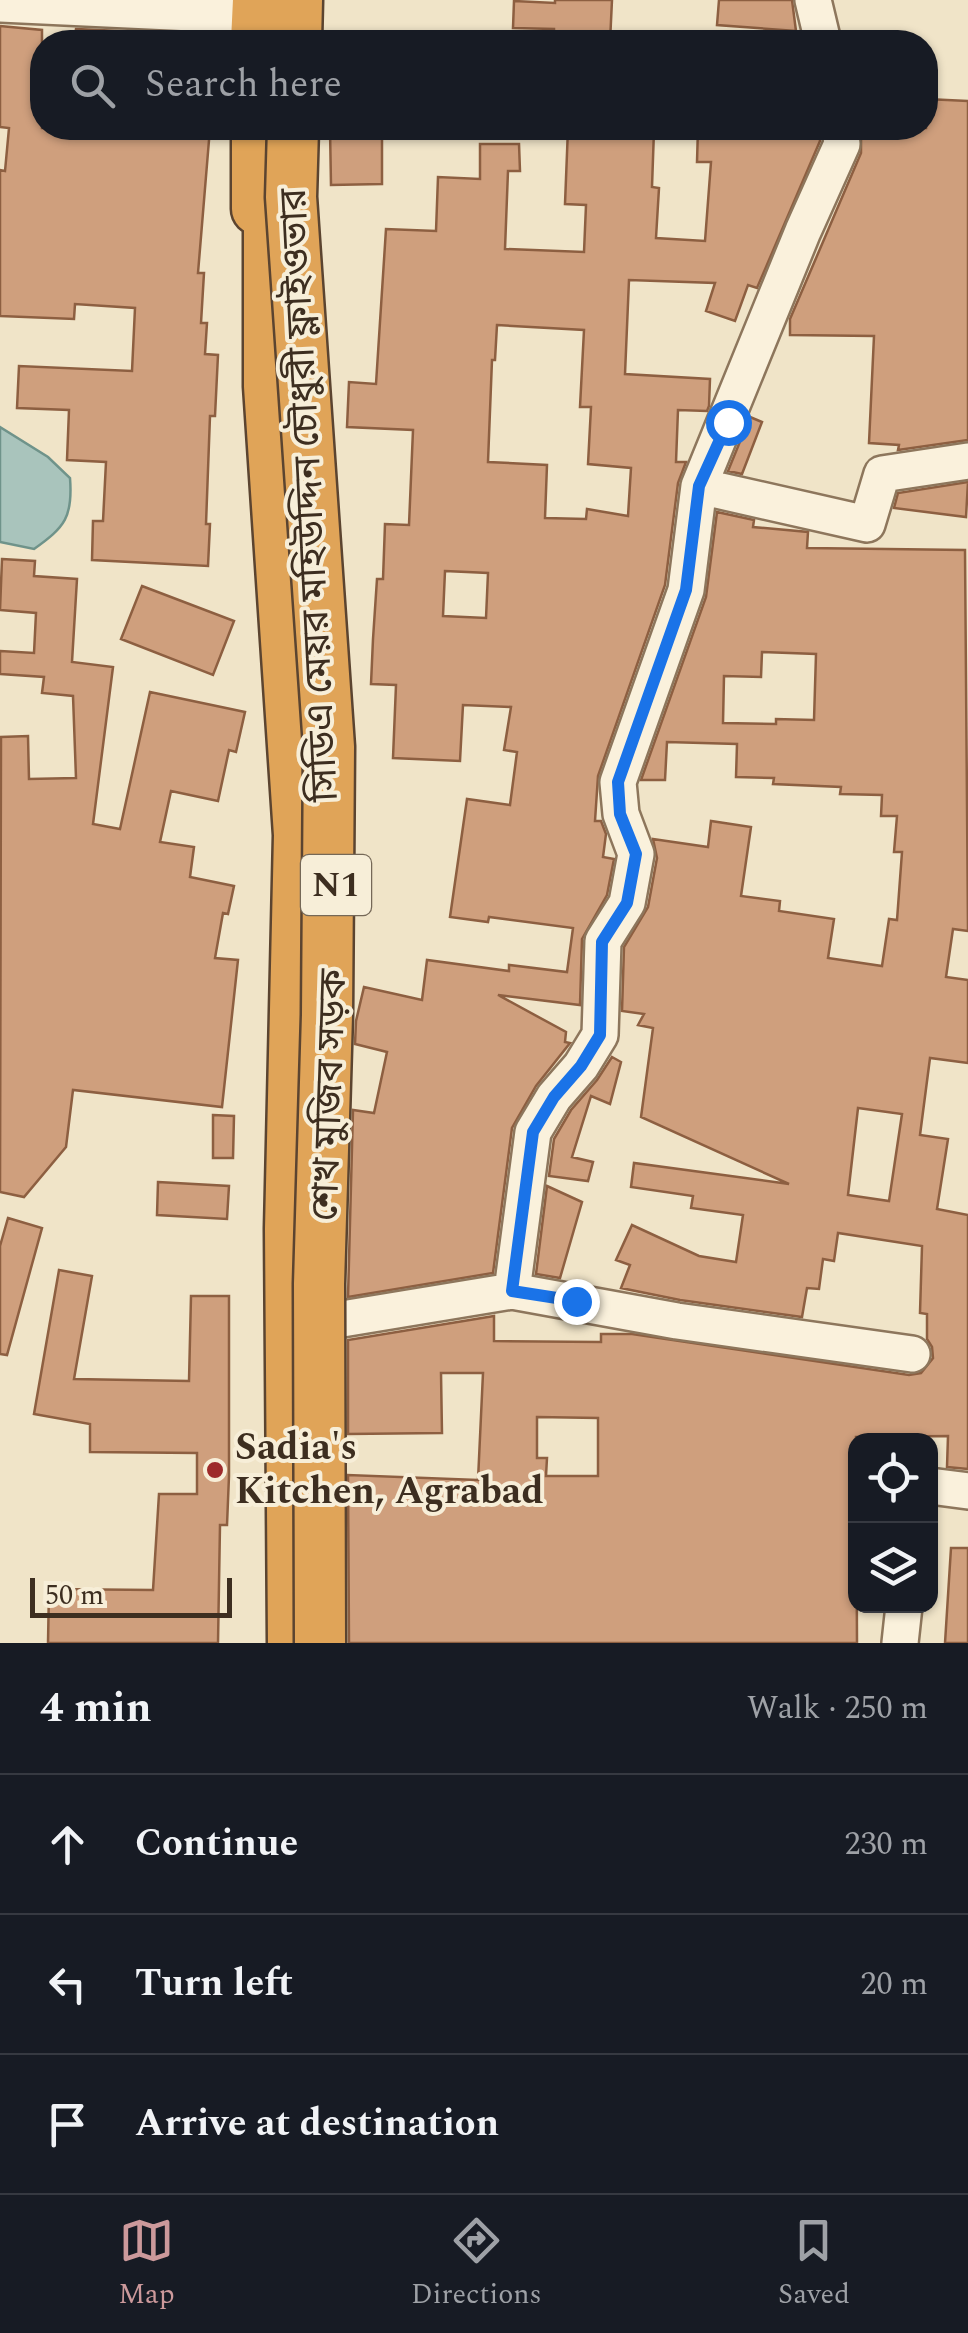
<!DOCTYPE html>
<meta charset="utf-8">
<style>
:root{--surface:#171b24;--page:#242831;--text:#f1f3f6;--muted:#9ea1a6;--line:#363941;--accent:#cc999b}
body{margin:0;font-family:Spectral,"Noto Sans Bengali",serif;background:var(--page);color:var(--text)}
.controls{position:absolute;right:30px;bottom:30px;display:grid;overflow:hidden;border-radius:20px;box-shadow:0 2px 8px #0004}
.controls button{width:90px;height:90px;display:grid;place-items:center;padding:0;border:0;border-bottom:2px solid var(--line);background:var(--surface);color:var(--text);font:50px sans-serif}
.scale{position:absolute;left:30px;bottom:25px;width:202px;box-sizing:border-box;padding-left:10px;border:5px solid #3d2e20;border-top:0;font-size:28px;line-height:35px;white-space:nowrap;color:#3d2e20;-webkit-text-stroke:8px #f7eed8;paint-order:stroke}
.stop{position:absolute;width:30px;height:30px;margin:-22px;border:8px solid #1a73e8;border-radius:50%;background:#fff}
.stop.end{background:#1a73e8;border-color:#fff;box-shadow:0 2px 10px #0008}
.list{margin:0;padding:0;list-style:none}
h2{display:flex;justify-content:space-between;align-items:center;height:130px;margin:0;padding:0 40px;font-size:42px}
h2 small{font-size:32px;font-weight:400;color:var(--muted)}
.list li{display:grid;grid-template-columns:65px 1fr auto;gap:30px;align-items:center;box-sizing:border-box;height:140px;padding:0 40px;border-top:2px solid var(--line)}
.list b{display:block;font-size:38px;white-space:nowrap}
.list em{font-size:32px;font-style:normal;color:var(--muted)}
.icon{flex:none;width:55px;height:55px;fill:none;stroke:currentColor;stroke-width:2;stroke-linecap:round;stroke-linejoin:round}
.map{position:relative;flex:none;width:968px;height:1643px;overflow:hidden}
.search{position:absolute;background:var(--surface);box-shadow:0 2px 8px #0004;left:30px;right:30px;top:30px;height:110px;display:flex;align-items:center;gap:25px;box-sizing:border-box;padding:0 35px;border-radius:40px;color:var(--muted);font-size:38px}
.sheet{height:550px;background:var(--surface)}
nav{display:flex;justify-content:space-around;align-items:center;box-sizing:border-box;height:140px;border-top:2px solid var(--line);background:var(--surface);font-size:28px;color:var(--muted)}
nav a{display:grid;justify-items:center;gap:5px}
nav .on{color:var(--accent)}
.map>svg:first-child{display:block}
</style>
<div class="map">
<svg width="968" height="1643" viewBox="0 0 968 1643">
<rect width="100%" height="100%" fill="#f0e4c8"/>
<path fill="#a9c4bc" stroke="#6f938a" stroke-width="2.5" d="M0 427 48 457 70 478C73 517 65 527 34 549L0 542Z"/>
<path fill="#cf9f7d" stroke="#8d5f41" stroke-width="2.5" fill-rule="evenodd" d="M555 0H612L610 42H554V29L513 28 514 1 555 3Z
M719 0H792L796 31 717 25Z
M0 26 42 30V128H210L198 273H204L201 323H207L205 354 218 355 215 416H210L206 524H210L208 566 92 560 93 521H103L106 462 67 460 69 410 17 408 19 366 132 371 135 308 75 304 74 319 0 316V170L5 171 9 128 0 127Z
M76 29 208 35 207 42H74Z
M926 99 968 101V440L898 450 899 445 869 443 874 336 790 335V319L861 153V128H926Z
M382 128V184L331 185 330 129Z
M568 128 654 130 652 187 659 188 656 238 705 241 711 162H697L698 128H819L820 141 757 288 748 285 735 321 706 311 715 283 629 280 625 374 710 379 709 406 707 411 678 410 676 462H686L678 483 665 585 598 776 595 821H601L606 834 603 857 614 859 607 895 582 939 580 1005 498 995 566 1032 565 1042 570 1043 536 1086 512 1128 493 1273 348 1297 353 1110 374 1113 387 1052 355 1044 356 1021 364 987 422 1000 427 960 509 971V965L567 972 573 928 489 917 488 922 450 917 467 799 510 805 517 752 504 750 511 707 463 705 460 761 393 758 396 685 371 684 373 639 377 579H383L385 524 409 525 413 430 347 427 349 382 376 384 386 229 436 231 438 177 480 179V144H519L520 171H508L505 249 584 252 586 205 565 204ZM497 325 584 330 580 407H591L588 464 631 468 628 516 587 509 586 519 545 518 547 465 488 462 492 360H495ZM445 571 488 573 486 618 443 616Z
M750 417 762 422 742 474 728 471Z
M968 482 966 517 894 508 898 493Z
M717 512 754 520 753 527 808 532 807 548 965 550 968 931 953 929 946 977 968 980V1063L930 1058 920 1135 948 1139 937 1209 968 1215V1469L947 1467 948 1436 856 1437 857 1643H349L348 1475 478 1480 483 1373H441L442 1433 348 1434V1340L494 1316V1341L601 1342V1334H632L909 1375 921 1373 933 1358 932 1347 927 1339V1314L920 1313 922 1246 838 1233 834 1261 823 1259 819 1289 807 1288 802 1317 680 1300 621 1288 630 1265 616 1260 632 1225 699 1256 736 1262 743 1215 691 1208 693 1196 631 1187 634 1163 789 1184 641 1117 653 1028 638 1025 644 1014 622 1011 624 947 648 907 657 858 653 839 708 847 711 821 751 827 741 896 780 901 779 911 834 919 828 958 882 966 889 919 897 920 902 852H894L897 816H881L882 795 840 794 841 787 773 784 774 778 736 777 737 744 667 742 665 780H641L706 597ZM762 652 816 654 814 720 776 719V724L723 723 724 676 761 677ZM858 1108 902 1114 889 1201 848 1195ZM537 1417 598 1418V1476H546L547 1458H537Z
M2 559 35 561 34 576 77 579 72 662 113 667 93 824 120 829 150 692 245 712 236 752 229 750 218 801 171 791 160 842 194 847 190 877 234 886 228 914 223 913 215 958 238 960 222 1107 73 1090 66 1147 24 1197 0 1192 1 737 28 736 29 779 76 778 73 696 42 693 44 677 0 674V651L34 653 36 613 0 610Z
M142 586 234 621 213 675 121 639Z
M612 1057 621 1062 610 1104 591 1096 572 1157 593 1162 588 1181 549 1176 554 1139 571 1110 597 1080Z
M213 1115 234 1116 233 1158H213Z
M158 1182 229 1186 227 1219 157 1215Z
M547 1186 582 1202 560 1278 536 1274Z
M8 1218 42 1228 7 1355 0 1354V1246Z
M59 1270 92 1276 74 1379 189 1381 191 1296H229V1476L227 1525H220L218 1643H48L49 1589 153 1590 159 1494H197V1453L90 1452V1424L34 1414Z
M951 1548H968V1643H945Z"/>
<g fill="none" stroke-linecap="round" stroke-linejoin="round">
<g stroke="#8d765c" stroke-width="40">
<path id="minor" d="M813 0 823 42
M0 4 256 16
M699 486 803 231 842 144 840 128
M512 1291 533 1132 554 1097 581 1066 600 1035 603 941 627 903 636 854 621 814 618 782 686 590 699 486 867 524 882 474 968 461
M324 1322 512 1291 677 1321 912 1354
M930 1486 968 1491
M900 1643 904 1606"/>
</g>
<g stroke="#5b4430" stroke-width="55">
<path id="highway" d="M256 42 258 0
M296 42 297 0
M257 128V209
M269 174V386L299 835 290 1229 293 1643"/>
</g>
<use href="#minor" stroke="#faf1dc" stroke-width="35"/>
<use href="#highway" stroke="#e0a458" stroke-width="50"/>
<g stroke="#5b4430" stroke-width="55" stroke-linecap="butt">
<path id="highway-bridge" d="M293 128 291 197 329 747 327 1015 319 1284 320 1643"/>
</g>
<use href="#highway-bridge" stroke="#e0a458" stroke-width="50"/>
</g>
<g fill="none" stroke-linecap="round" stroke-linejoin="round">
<path stroke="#1a73e8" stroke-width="12" d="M576 1301 512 1291 533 1132 554 1097 581 1066 600 1035 602 942 627 903 636 854 620 814 618 782 686 590 699 486 728 422"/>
</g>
<circle fill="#9e2a2b" stroke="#f7eed8" stroke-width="4" cx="215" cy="1470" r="10"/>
<g text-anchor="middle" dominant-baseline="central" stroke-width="8" stroke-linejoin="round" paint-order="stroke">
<rect fill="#f7eed8" stroke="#756857" stroke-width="2.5" x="301" y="855" width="70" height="60" rx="8"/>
<g font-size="35" font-weight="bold" fill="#3d2e20">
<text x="336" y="885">N1</text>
</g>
<g font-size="38" fill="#3d2e20" stroke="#f7eed8">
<text transform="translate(310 495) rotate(-93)">সিডিএ মেয়র মহিউদ্দিন চৌধুরী ফ্লাইওভার</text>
<text transform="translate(330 1095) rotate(-88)">শেখ মুজিব সড়ক</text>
</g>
<g font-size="38" font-weight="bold" fill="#3d2e20" stroke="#f7eed8" text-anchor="start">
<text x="235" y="1448">Sadia's<tspan x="235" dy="44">Kitchen, Agrabad</tspan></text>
</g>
</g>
</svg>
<div class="controls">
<button><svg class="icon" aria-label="locate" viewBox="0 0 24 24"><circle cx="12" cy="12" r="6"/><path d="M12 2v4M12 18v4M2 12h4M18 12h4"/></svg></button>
<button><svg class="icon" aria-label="layers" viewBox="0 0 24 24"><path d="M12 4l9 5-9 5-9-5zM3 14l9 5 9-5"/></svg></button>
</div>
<div class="scale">50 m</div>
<div class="stop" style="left:728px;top:422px"></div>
<div class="stop end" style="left:576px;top:1301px"></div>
<div class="search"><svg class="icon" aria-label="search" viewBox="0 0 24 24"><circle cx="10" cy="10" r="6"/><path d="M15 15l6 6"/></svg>Search here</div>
</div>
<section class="sheet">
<h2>4 min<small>Walk · 250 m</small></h2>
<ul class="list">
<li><svg class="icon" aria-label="ahead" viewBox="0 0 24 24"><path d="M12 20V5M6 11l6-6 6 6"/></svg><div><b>Continue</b></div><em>230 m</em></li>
<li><svg class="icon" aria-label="left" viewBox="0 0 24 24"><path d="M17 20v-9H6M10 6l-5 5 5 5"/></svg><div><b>Turn left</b></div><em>20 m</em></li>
<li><svg class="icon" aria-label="arrive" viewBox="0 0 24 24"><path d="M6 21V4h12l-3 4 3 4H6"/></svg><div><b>Arrive at destination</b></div></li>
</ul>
</section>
<nav>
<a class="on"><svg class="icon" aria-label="map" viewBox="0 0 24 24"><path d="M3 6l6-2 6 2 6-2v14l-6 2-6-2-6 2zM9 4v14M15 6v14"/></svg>Map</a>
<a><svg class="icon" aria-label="directions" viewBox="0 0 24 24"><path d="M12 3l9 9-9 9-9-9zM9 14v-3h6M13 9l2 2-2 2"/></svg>Directions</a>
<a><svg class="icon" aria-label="saved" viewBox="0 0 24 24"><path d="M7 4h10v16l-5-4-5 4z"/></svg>Saved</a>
</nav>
